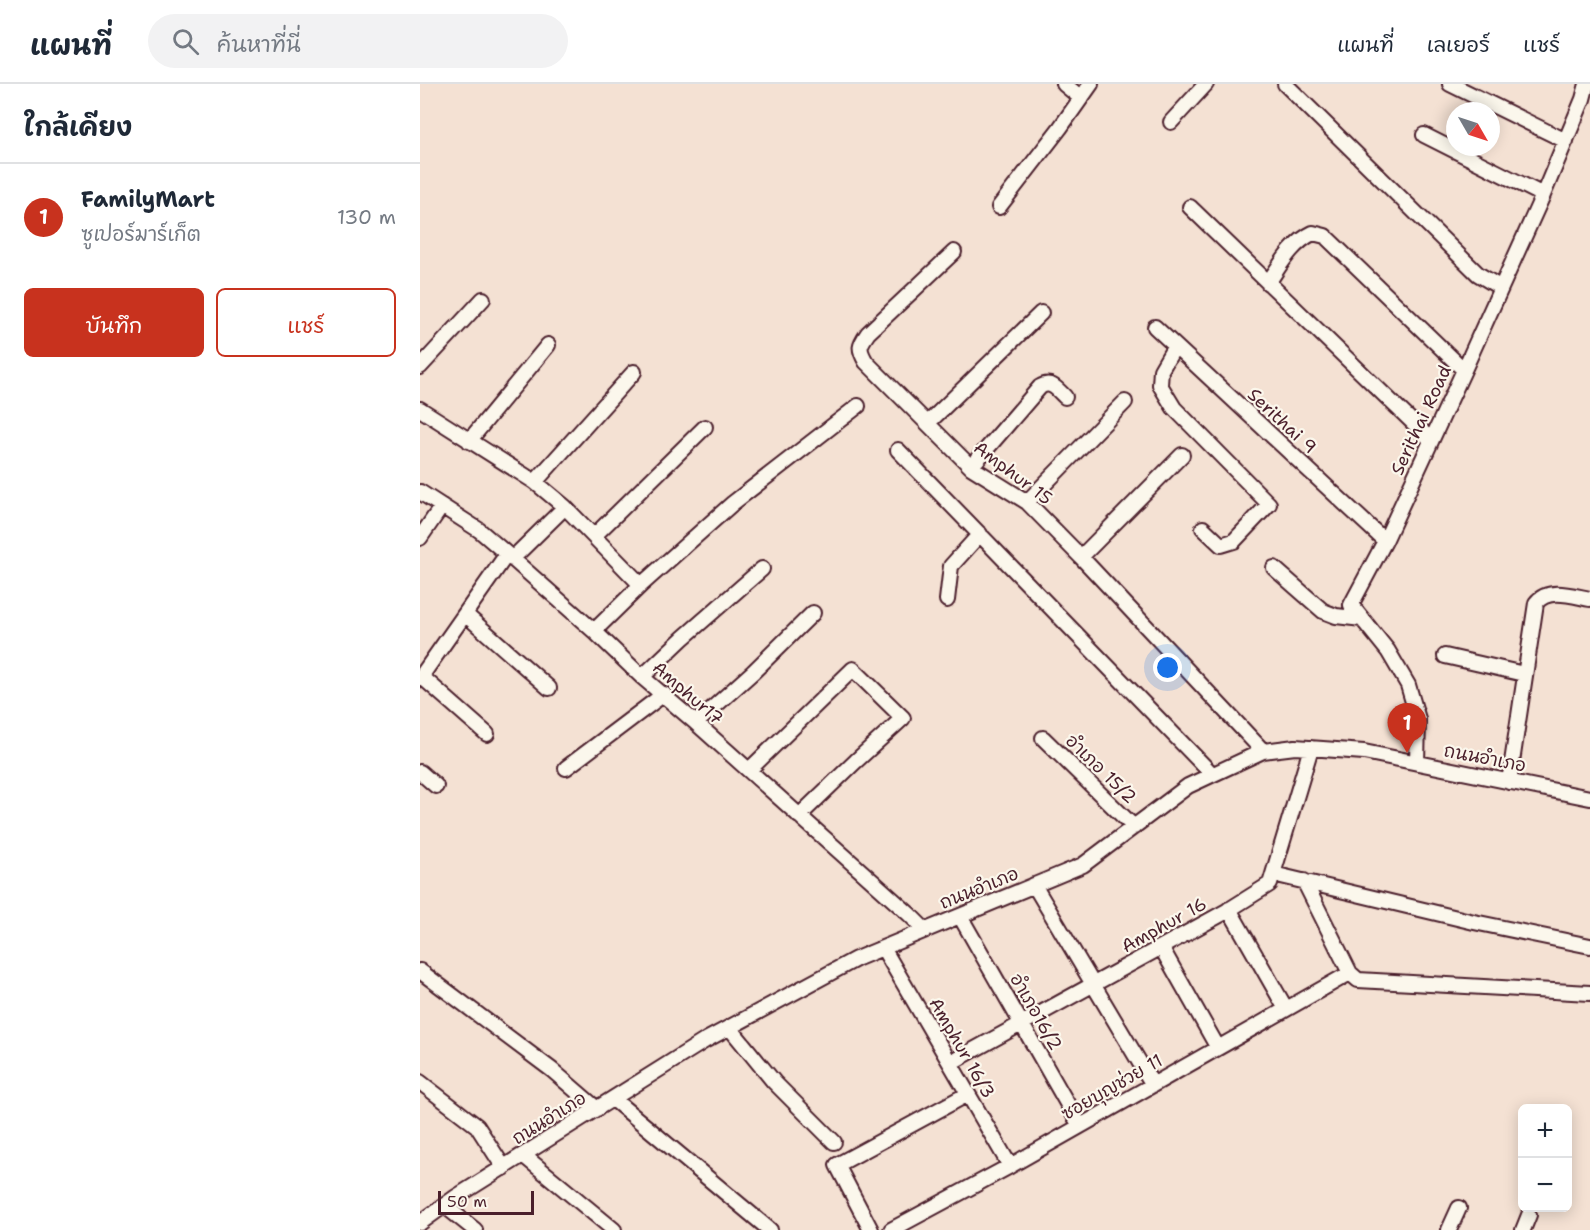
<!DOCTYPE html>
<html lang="th">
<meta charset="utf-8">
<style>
:root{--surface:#fff;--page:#f2f2f3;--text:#1f2937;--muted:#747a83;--line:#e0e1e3;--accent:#c8321e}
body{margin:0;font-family:"Shantell Sans","Playpen Sans Thai",sans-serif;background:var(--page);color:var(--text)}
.controls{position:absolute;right:18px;bottom:18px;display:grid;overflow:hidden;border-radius:9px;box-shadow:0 3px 15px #0003}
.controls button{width:54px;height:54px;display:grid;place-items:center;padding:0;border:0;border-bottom:2px solid var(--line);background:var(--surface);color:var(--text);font:30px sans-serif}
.compass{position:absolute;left:1026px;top:18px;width:54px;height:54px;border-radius:50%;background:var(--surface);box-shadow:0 3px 15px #0003;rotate:129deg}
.scale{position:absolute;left:18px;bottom:15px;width:96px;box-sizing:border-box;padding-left:6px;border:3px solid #4a1f2b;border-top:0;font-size:16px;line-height:21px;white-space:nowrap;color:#4a1f2b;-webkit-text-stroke:4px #fbf7ec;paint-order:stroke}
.you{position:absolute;left:748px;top:584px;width:21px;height:21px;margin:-15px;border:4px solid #fff;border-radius:50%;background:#1a73e8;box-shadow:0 0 0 9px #1a73e833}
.badge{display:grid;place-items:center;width:39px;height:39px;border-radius:50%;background:var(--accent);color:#fff;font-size:20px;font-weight:700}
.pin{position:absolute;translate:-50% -50px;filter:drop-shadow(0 2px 3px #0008)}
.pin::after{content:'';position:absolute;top:32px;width:21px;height:18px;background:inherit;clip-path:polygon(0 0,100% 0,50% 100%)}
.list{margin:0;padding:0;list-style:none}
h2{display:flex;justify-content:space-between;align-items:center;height:78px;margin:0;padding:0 24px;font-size:26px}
h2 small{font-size:20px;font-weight:400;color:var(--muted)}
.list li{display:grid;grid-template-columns:39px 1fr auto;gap:18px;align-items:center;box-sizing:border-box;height:108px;padding:0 24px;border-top:2px solid var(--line)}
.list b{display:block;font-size:22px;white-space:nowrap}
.list p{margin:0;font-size:20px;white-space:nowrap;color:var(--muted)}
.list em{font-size:20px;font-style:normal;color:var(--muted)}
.actions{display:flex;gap:12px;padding:18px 24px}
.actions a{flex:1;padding:14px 0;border:2px solid var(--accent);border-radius:9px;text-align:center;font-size:21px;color:var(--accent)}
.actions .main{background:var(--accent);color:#fff}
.icon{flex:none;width:33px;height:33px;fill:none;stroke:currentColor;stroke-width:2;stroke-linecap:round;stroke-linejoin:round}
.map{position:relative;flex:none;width:1170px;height:1146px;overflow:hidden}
header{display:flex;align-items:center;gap:36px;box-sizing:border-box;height:84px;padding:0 30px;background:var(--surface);border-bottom:2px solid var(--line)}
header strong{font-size:28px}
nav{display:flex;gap:33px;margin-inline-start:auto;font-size:21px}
.search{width:420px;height:54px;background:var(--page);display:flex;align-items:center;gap:15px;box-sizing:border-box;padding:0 21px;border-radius:33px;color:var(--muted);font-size:22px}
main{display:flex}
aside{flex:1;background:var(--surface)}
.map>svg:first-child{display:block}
</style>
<header>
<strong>แผนที่</strong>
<div class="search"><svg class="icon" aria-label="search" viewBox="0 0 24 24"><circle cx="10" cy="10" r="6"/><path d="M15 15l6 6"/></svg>ค้นหาที่นี่</div>
<nav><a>แผนที่</a><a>เลเยอร์</a><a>แชร์</a></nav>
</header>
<main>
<aside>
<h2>ใกล้เคียง<small></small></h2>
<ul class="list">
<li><span class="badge">1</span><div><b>FamilyMart</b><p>ซูเปอร์มาร์เก็ต</p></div><em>130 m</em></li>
</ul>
<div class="actions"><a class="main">บันทึก</a><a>แชร์</a></div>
</aside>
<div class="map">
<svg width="1170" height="1146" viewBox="0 0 1170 1146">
<rect width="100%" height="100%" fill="#f4e1d3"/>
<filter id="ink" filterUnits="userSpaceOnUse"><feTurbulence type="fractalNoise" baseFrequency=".0167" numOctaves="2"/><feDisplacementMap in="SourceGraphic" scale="12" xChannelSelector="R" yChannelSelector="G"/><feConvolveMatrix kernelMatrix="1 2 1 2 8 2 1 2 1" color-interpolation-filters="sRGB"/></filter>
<g filter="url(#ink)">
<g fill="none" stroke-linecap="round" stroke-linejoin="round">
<g stroke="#4a1f2b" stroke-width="18">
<path id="minor" d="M644 0 661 14
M865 0 1058 190 1081 204
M1030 0 1146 57
M751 38 786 0
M1004 51 1123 111
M579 123 640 44 671 0
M770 123 1011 356
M534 168 448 249C439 262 438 264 446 278L551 383 607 418 661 473 843 667
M848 199C861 180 872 159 893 149L905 152 1044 286
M735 243 965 457
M755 262 741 286 740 301 754 324 849 420 814 457 801 461 783 444
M0 283 63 215
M0 325 115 398 145 423 221 501
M508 339 621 229
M49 357 128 261
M478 366 792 690
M551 383 620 303C631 296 637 305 645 313
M115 398 214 288
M0 408 59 446 87 470 174 547 222 593 276 639 489 830 505 846
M607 418 705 318
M174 452 285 343
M0 454 22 422
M661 473 762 371
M92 475 145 423
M854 484 903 527 916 532 942 535
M527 516 531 482 560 450
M45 530 129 604
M174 547 221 501 313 419 438 322
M1025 572 1104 590
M1 592 67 650
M222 593 263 554 342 485
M0 594 87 470
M276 639 333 588 393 529
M623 654 714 743
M997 679 998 635 988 601 968 567 931 521 965 457 1044 286 1123 111 1163 15 1167 0
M146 684 244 610
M329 686 433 585 483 634 436 677 379 732
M0 688 16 702
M1089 698 1116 519C1128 503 1153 512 1170 515
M853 790 1054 838 1170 862
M884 797 930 889 938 896 1170 909
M614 801 733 1001
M809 825 866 925
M540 832 660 1042
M741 863 798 964
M463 864 590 1082
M0 887 132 986 177 1025
M310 944 354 998 414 1058
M530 979 807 827 850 800 891 664
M0 998 57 1042 84 1084
M193 1015 350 1146
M103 1071 194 1146
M25 1122 55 1146
M0 1139 36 1113 286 956 436 875 663 781 768 702 843 667 875 663 944 668 1170 714
M451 1146 417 1081 548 1010
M471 1146 590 1082 930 889
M1029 1146 1039 1124
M1103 1146 1109 1131"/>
</g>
<use href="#minor" stroke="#fbf7ec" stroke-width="14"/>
</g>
</g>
<g text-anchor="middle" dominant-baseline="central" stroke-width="4.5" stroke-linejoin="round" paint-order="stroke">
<g font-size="18" fill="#4a1f2b" stroke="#fbf7ec">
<text transform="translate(1001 336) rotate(-65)">Serithai Road</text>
<text transform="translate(862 337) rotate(43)">Serithai 9</text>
<text transform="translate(593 389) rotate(37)">Amphur 15</text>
<text transform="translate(268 609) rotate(41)">Amphur17</text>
<text transform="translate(1065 674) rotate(11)">ถนนอำเภอ</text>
<text transform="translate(681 685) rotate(44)">อำเภอ 15/2</text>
<text transform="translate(559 804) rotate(-22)">ถนนอำเภอ</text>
<text transform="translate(744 841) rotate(-29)">Amphur 16</text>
<text transform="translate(616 928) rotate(60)">อำเภอ16/2</text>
<text transform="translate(542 964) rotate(60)">Amphur 16/3</text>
<text transform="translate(692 1003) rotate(-30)">ซอยบุญช่วย 11</text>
<text transform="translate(129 1034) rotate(-32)">ถนนอำเภอ</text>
</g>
</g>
</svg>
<div class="controls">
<button>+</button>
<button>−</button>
</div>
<svg class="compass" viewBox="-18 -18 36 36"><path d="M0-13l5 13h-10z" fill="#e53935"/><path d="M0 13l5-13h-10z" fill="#747a83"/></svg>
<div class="scale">50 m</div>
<div class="you"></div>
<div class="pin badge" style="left:987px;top:669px">1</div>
</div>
</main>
